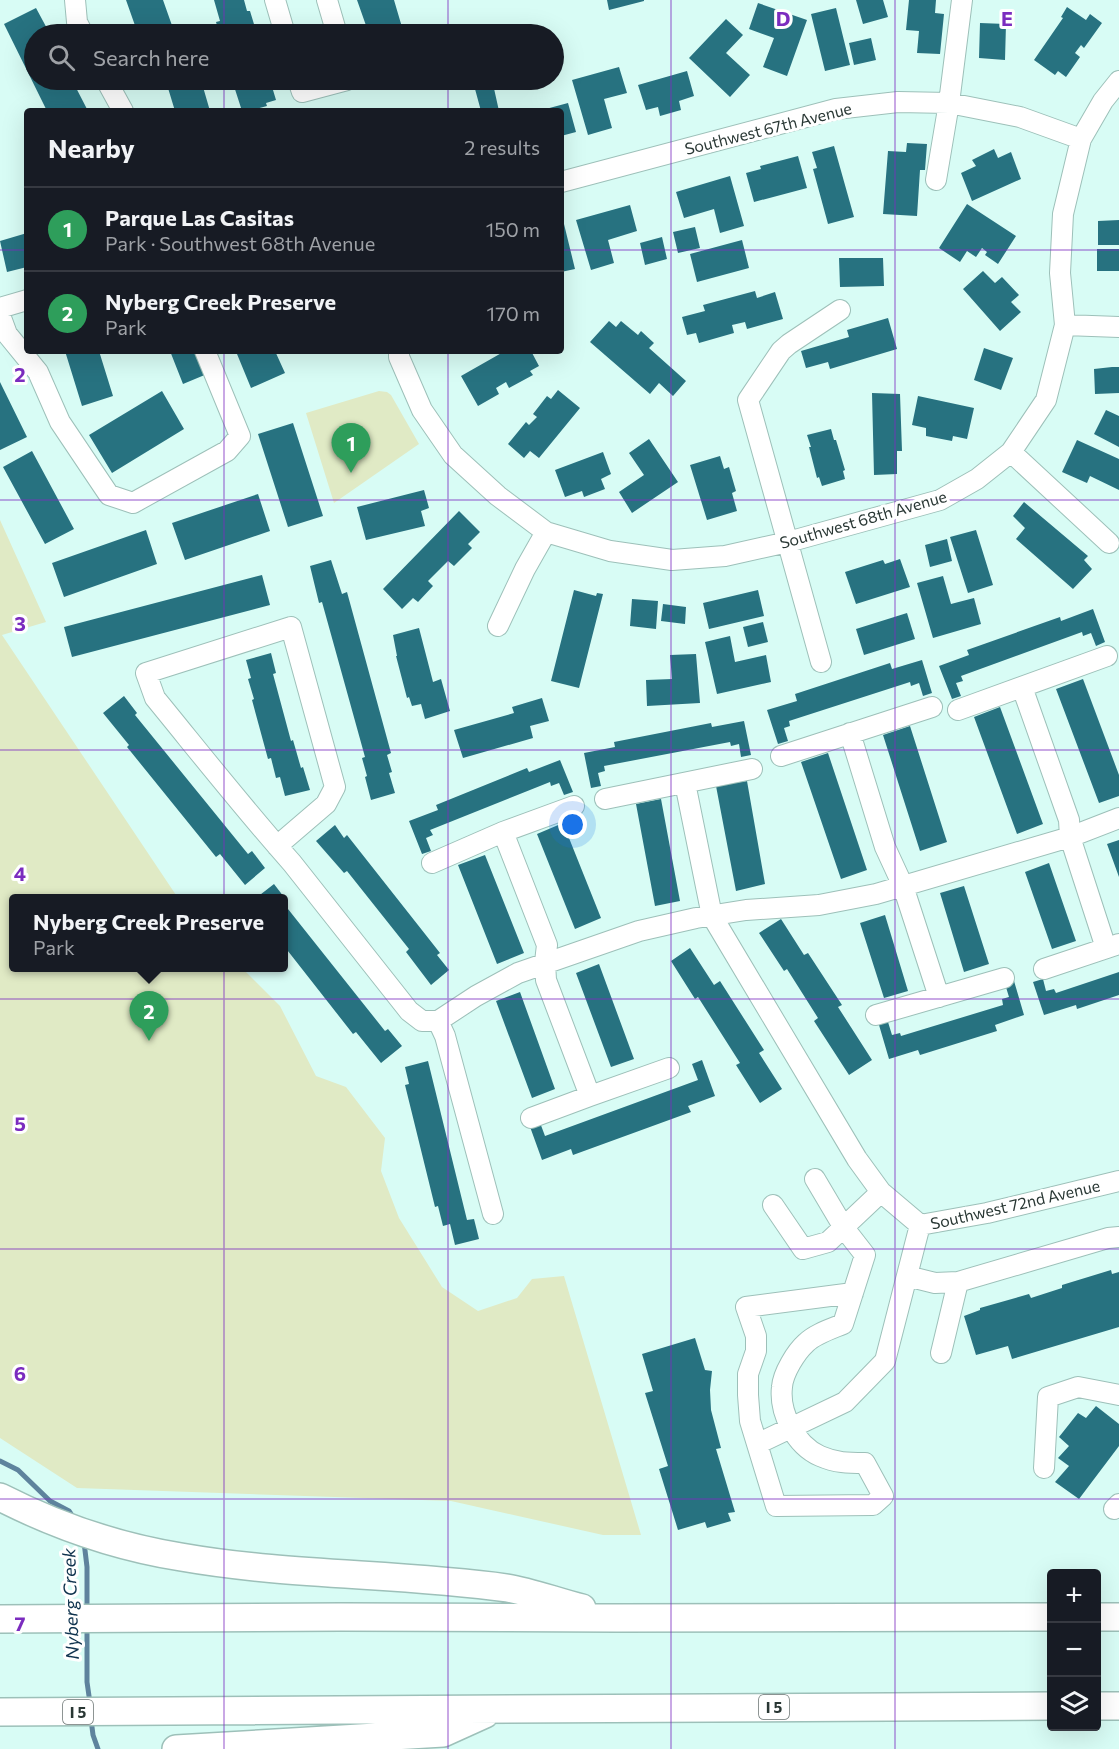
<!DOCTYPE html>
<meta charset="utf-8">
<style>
:root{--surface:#171b24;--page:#20242c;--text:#f1f3f6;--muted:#9ea1a6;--line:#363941;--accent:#d93025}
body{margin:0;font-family:Commissioner,sans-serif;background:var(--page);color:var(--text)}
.controls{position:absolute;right:18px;bottom:18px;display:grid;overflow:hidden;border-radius:6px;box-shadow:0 6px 24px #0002}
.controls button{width:54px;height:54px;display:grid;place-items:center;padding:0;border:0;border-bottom:2px solid var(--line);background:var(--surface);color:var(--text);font:30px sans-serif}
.you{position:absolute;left:573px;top:825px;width:21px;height:21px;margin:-15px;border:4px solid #fff;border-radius:50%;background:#1a73e8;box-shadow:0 0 0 9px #1a73e833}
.badge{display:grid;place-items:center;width:39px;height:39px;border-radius:50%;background:var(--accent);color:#fff;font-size:20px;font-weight:700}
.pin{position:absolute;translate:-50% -50px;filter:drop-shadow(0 2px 3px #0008)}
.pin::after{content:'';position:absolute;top:32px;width:21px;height:18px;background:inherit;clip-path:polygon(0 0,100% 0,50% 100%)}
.popup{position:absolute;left:9px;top:894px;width:279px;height:78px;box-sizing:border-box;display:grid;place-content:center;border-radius:6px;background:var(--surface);filter:drop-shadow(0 2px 4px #0005);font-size:20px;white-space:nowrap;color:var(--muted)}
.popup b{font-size:22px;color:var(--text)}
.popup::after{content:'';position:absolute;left:50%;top:100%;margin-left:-12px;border:12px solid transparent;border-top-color:var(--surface)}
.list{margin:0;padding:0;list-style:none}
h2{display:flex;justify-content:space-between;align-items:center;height:78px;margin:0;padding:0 24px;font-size:26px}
h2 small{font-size:20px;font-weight:400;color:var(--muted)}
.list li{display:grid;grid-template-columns:39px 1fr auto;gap:18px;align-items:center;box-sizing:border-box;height:84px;padding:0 24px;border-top:2px solid var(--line)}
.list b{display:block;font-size:22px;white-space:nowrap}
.list p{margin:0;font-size:20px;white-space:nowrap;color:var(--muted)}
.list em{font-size:20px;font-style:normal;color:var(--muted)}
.icon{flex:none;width:33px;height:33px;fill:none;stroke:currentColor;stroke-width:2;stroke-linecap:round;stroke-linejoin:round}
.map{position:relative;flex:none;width:1119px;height:1749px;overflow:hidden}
.search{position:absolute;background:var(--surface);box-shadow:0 6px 24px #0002;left:24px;top:24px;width:540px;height:66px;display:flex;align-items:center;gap:15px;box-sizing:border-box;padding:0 21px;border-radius:33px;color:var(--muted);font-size:22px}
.panel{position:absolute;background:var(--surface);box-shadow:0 6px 24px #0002;left:24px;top:108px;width:540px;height:246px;border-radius:6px}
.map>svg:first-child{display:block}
</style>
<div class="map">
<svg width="1119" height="1749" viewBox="0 0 1119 1749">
<rect width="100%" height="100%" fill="#d8fcf5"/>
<path fill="#e0eac5" d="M379 391 387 392 391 395 419 444 334 503 306 413Z
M0 520 46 622 2 635 178 898H14V968H242L280 1006 316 1076 346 1087 385 1138 381 1171 399 1218 442 1287 478 1311 517 1298 532 1279 564 1276 641 1535H603L451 1501 77 1488 0 1438Z"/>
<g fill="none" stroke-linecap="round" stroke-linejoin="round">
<path stroke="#5e839d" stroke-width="5" d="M0 1461 18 1470 50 1501 69 1511 73 1517
M84 1542 87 1567V1610
M87 1626V1682L90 1703
M91 1719 93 1735 98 1749"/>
</g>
<path fill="#277280" d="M126 0H163L175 34H138Z
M214 0H244L247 11H250L257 34H223L222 31 219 32 216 22 220 21Z
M357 0H394L404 34H369Z
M607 0H644V1L609 10Z
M856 0H883L888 17 863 24Z
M909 0H936L935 13 944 14 940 54 917 53 919 31 906 30Z
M758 3 807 20 787 76 763 67 774 38 749 29Z
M1067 7 1086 20 1090 14 1102 23 1084 48 1081 45 1075 53 1080 57 1066 77 1058 71 1055 75 1034 60 1063 18 1061 17Z
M36 8 50 34H34V80H72L88 111H47L4 24Z
M836 8 850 65 825 71 811 14Z
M726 19 743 35 726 53 750 75 730 97 689 58Z
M980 23 1006 24 1005 60 979 58Z
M871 38 876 60 854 65 849 43Z
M619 67 627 93 604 99 612 128 588 135 572 80Z
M687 71 694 96 679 101 681 110 660 116 658 107 646 110 638 85Z
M198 80H201L210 111H175L168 88Z
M232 80H270L276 100 266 103 267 106 249 111H242Z
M493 84 499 111H481L475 89Z
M568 103 576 132 561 136V111L542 110Z
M907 143 927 144 925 170H920L917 216 883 214 888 151 906 152Z
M834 146 854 217 828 224 813 169 817 168 812 152Z
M994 149 998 158 1011 152 1021 179 972 201 961 173 976 166 972 160Z
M798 156 807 188 754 202 746 173 761 169 760 166Z
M730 176 744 226 720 233 714 209 684 218 676 192Z
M967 204 1016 236 998 264 985 255 987 252 982 248 976 257 967 251 960 262 939 248Z
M630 205 637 231 608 240 614 263 591 270 576 220Z
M1119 220V245H1098V221Z
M564 224 575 269 561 272V225Z
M695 227 700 248 678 253 673 232Z
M27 233V267L7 272 0 241Z
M662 237 667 259 645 265 640 243Z
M742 240 749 268 697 282 690 254Z
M1097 249H1119V271H1097Z
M839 258H883L884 286 840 287Z
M983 271 995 283 1002 277 1019 295 1011 302 1021 312 1000 331 963 289Z
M755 291 757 298 775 292 783 319 747 329 745 322 732 325 734 333 699 343 696 333 687 335 682 317 705 311 703 305Z
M888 318 897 349 830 369 828 362 806 368 801 351 849 337 847 330Z
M609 321 616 327 621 321 638 335 641 331 654 343 649 348 686 381 673 396 659 383 650 394 590 342Z
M984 348 1013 358 1001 390 974 380Z
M65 351H99L113 396 82 406Z
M170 351H198L207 374 183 384Z
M245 351H275L285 373 251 388 237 354Z
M505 351H531L539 366 530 371 533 375 509 388 506 382 496 388 499 394 478 406 461 376Z
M1112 367H1119V393L1095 394 1094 369Z
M0 382 27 437 0 450Z
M558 390 580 408 539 458 530 451 524 458 508 444 526 422 529 425 537 417 533 414 547 396 551 399Z
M162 391 184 429 112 473 89 435Z
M872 393 900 394 902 451H897V474L874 475Z
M918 396 974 408 967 439 953 436 952 441 926 436V428L912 425Z
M1106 410 1119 416V447L1094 434Z
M293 423 323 516 288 527 258 434Z
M831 429 834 440H836L845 470 843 471 845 479 822 486 819 477 817 478 809 447H811L807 435Z
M649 439 678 482 632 513 619 492 644 475 629 453Z
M1077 440 1119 459V490L1090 476 1087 483 1062 472Z
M32 451 74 529 45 544 3 467Z
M603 452 611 474 601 479 605 489 584 497 582 491 565 497 555 470Z
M720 456 724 469 729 467 736 491 732 493 737 511 707 520 690 465Z
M424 490 429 508 421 511 425 526 366 540 357 507Z
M258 494 270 531 185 560 172 523Z
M1024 502 1088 556 1084 560 1092 569 1073 589 1016 539 1025 528 1013 516Z
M459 511 480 532 468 544 472 548 454 566 448 561 428 581 433 586 418 602 413 598 402 609 383 589Z
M146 530 157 564 64 597 52 563Z
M976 530 993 585 968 593 950 537Z
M947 539 952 561 930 567 925 545Z
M900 559 910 587 856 604 845 572 883 560 885 564Z
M331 560 342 594 347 592 391 753 387 755 392 772 389 773 395 793 371 800 365 777 367 776 362 758 365 757 322 602 319 603 310 566Z
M262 575 270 605 72 657 64 627Z
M943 576 951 604 974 598 981 624 933 638 917 583Z
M574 590 596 596 597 593 603 594 579 688 551 681Z
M758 590 764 616 709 629 703 603Z
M632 599 658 601 656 629 630 626Z
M663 604 686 607 685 624 661 621Z
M1093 609 1105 642 1096 646 1091 633 1083 636 1082 632 961 676 963 681 956 683 961 696 952 699 939 666 969 655 967 650 1060 617 1061 621Z
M907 613 915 639 864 655 856 629Z
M763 622 768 642 748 647 743 627Z
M419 628 433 682 441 679 450 711 425 719 421 704 412 706 409 697 407 698 396 656H397L393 635Z
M730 636 735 662 766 655 771 682 717 694 705 642Z
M271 653 276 673 273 674 291 741 293 740 301 768 303 767 310 790 285 796 280 777 276 778 271 758 268 759 252 700 254 699 248 679 251 678 246 660Z
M696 654 700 703 647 706 646 680 672 679 670 655Z
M922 660 932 693 923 696 919 683 911 686 910 682 789 721 790 726 784 728 788 741 778 744 767 710 797 701 795 694 890 663 892 669Z
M1083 679 1119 775V796L1099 803 1056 689Z
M124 696 137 713 135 715 248 854 252 851 265 868 245 885 220 854 216 857 127 747 129 745 103 713Z
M542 698 549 721 530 726 533 738 463 758 454 730 514 713 512 707Z
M1000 707 1043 824 1017 834 974 717Z
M744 721 751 755 741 757 739 744 731 746 730 742 604 766 605 771 598 773 601 786 591 788 584 753 615 747 614 742 711 723 712 727Z
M910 726 947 842 920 851 883 735Z
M828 753 867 870 841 879 801 762Z
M560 760 573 792 564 795 559 783 551 786 550 782 430 830 433 835 426 838 431 851 422 854 409 821 438 810 436 805 527 768 529 772Z
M747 781 765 884 736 891 716 786Z
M661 799 680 901 655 906 636 804Z
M563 823 601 918 575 929 537 834Z
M335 825 344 838 347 835 440 953 437 955 449 970 431 985 406 952 409 949 347 871 344 873 316 841Z
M1119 840V877L1107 844Z
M485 855 524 953 497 964 458 865Z
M1049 863 1076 941 1052 949 1025 872Z
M274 884 287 901 284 904 385 1031 388 1029 402 1046 381 1063 356 1032 353 1034 284 946V898H256Z
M964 886 989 964 964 972 940 893Z
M885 915 908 991 884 998 860 923Z
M781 919 804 955 808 953 842 1005 838 1007 872 1060 849 1075 814 1021 818 1018 787 969 784 971 759 933Z
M690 948 714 985 720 981 764 1050 759 1053 782 1089 760 1103 736 1065 740 1063 698 997 695 999 671 961Z
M599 964 634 1059 611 1067 576 973Z
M1119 972V995L1077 1009 1076 1005 1044 1015 1033 982 1043 979 1046 991 1054 989 1056 993Z
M1014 981 1024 1015 995 1025 997 1031 920 1055 918 1050 889 1059 879 1025 888 1022 892 1035 900 1033 901 1036 1003 1005 1002 999 1009 997 1005 984Z
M520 992 555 1089 532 1098 496 1001Z
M702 1060 715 1096 688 1106 691 1112 573 1155 571 1149 542 1160 529 1124 539 1120 545 1136 698 1080 692 1064Z
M428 1061 467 1220 474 1219 479 1239 455 1245 450 1224 443 1226 438 1206 435 1207 405 1085 409 1084 405 1067Z
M1111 1270 1112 1274 1119 1272V1327L1012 1359 1008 1346 976 1355 964 1316 980 1310V1308L1029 1294 1031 1298 1062 1288V1285Z
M695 1338 705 1370 712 1371 710 1390 711 1410 721 1448 716 1449 735 1512 728 1513 731 1521 707 1528 705 1522 678 1530 659 1469 668 1466 645 1393 653 1391 642 1354Z
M1096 1406 1119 1424V1446L1079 1499 1055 1482 1069 1466 1058 1458 1069 1446 1059 1437 1078 1413 1086 1418Z"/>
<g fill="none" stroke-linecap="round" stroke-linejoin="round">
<g stroke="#9dc0b9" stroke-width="22">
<path id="minor" d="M75 0 77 22 83 34
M275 0 285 34
M327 0 337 34
M106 80 123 111
M298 80 302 92 347 80
M936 180 949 103 962 0
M561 182 836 109 898 102 949 103 1020 117 1081 139
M0 308 27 300
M0 315 7 334 38 372 60 422 109 495 133 503 227 451 240 436 205 351
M1065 325 1119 327
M399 351V357L422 410 453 455 498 496 546 532 610 551 672 560 725 556 788 542 940 500 977 479 1011 452 1046 400 1065 325 1060 273 1063 214 1081 139 1103 101 1119 81
M1011 452 1109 543
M498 626 525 569 546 532
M821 662 748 400 781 351 789 344 840 310
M1022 687 1069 820 1070 837 1106 948
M958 710 1107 656
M850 733 885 847 903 886 939 997
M781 756 932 707
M685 783 712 916 857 1159 881 1192 920 1225 987 1213 1119 1181
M605 799 752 769
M503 832 547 945 545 962 546 980 590 1096
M277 846 326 804 335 787 291 627 146 673 155 698C200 753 244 809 292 863L409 1011 422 1021H438L476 996 518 973 639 931 696 918 746 910 819 905 876 894 1070 837 1119 818
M432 863 503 832 574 806
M1044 969 1119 944
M876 1015 1004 978
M438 1021 445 1036 493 1214
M531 1118 590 1096 669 1068
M815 1179 844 1228 865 1255 843 1324C831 1329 815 1334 806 1343 796 1352 783 1373 782 1387 779 1412 795 1445 820 1456 836 1463 848 1463 865 1463L883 1496 873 1505 776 1506 750 1421 748 1395V1374L756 1351V1336L746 1307 853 1293
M773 1205 803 1249 828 1242 881 1192
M907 1276 935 1283 958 1282 1108 1238 1119 1237
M941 1353 958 1282
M757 1444 845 1402 885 1361 920 1225
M1044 1468 1048 1397 1078 1387 1119 1395
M1114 1509 1119 1504"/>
</g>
<g stroke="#9dc0b9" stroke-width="30">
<path id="highway" d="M0 1497C57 1526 118 1547 181 1557 289 1576 399 1573 507 1588 532 1592 557 1602 582 1608
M1096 1617H1119
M0 1619 341 1617 617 1618 1052 1617
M1096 1706H1119
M0 1712 1052 1706
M176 1749 443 1733 485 1714"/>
</g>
<use href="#minor" stroke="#fff" stroke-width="20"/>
<use href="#highway" stroke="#fff" stroke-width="27"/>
</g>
<path fill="none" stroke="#7b2cbf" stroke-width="1.5" stroke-opacity="0.55" d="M224 0V34M448 0V34M671 0V1749M895 0V1749M224 80V111M448 80V111M0 250H27M561 250H1119M224 351V1749M448 351V1749M0 500H1119M0 750H1119M0 999H1119M0 1249H1119M0 1499H1119"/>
<g text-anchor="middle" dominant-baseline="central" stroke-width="6" stroke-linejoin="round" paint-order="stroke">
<g fill="#fff" stroke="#697371" stroke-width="1.5">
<rect x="759" y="1695" width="30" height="24" rx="4.5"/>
<rect x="63" y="1700" width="30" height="24" rx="4.5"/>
</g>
<g font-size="15" font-weight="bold" fill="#293734">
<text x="774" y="1707">I 5</text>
<text x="78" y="1712">I 5</text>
</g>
<g font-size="16" fill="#293734" stroke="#fff">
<text transform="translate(768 128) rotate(-14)">Southwest 67th Avenue</text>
<text transform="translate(863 519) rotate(-16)">Southwest 68th Avenue</text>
<text transform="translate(1015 1204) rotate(-13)">Southwest 72nd Avenue</text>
</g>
<g font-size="18" font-style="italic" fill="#0f334e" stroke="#fff">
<text transform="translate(70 1604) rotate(-92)">Nyberg Creek</text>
</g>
</g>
<g font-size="20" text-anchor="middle" font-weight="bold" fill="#7b2cbf" stroke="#fff" stroke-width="6" stroke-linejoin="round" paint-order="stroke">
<text x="783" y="26">D</text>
<text x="1007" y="26">E</text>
<text x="20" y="382">2</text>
<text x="20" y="631">3</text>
<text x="20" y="881">4</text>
<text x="20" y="1131">5</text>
<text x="20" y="1381">6</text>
<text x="20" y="1631">7</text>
</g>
</svg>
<div class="controls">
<button>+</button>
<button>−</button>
<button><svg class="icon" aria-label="layers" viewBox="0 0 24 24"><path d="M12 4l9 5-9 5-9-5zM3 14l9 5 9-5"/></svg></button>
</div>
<div class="you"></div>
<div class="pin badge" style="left:351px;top:473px;background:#2e9e5b">1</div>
<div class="pin badge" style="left:149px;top:1041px;background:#2e9e5b">2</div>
<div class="popup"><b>Nyberg Creek Preserve</b>Park</div>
<div class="search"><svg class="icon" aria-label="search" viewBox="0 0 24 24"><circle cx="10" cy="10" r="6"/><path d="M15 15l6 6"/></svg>Search here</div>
<section class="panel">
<h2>Nearby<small>2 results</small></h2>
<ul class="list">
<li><span class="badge" style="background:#2e9e5b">1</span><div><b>Parque Las Casitas</b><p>Park · Southwest 68th Avenue</p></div><em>150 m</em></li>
<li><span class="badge" style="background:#2e9e5b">2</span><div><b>Nyberg Creek Preserve</b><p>Park</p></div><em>170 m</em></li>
</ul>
</section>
</div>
